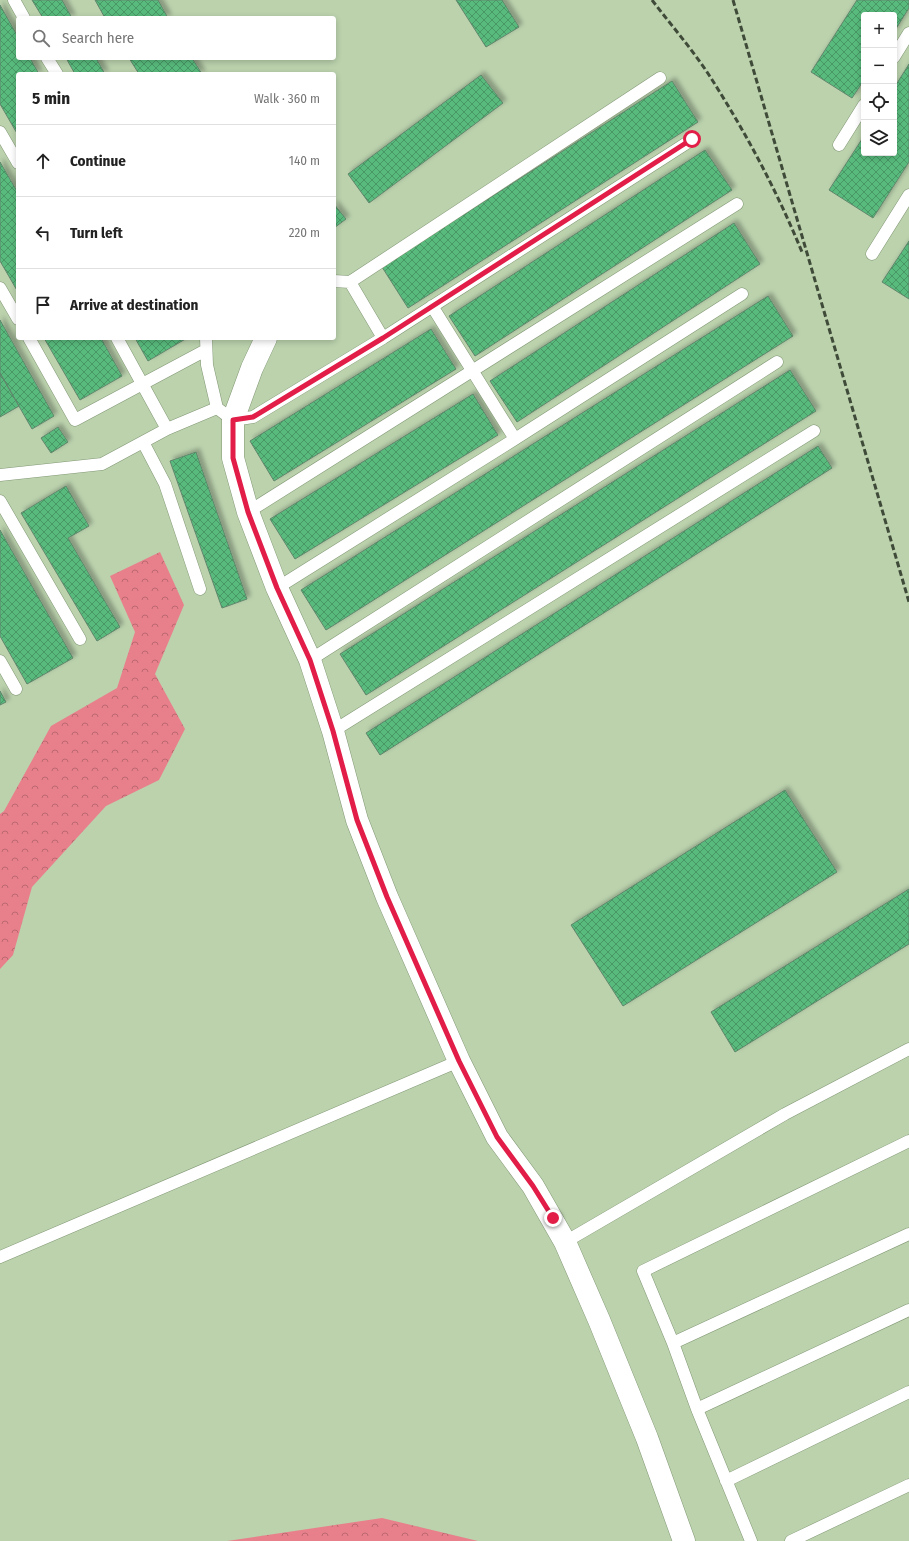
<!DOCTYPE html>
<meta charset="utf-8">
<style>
:root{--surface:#fff;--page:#f6f6f6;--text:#222;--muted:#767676;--line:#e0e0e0}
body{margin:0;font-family:"Fira Sans Condensed",sans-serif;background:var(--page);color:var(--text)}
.controls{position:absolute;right:12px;top:12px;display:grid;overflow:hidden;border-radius:4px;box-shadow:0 2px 6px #0003}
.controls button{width:36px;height:36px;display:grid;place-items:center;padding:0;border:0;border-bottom:1px solid var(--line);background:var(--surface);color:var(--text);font:20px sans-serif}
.stop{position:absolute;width:12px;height:12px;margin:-9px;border:3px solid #e11d48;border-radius:50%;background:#fff}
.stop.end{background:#e11d48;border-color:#fff;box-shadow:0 1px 4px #0008}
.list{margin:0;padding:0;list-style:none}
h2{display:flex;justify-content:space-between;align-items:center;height:52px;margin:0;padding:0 16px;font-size:17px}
h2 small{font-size:13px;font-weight:400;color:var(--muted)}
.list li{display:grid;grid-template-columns:26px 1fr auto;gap:12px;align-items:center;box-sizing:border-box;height:72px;padding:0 16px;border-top:1px solid var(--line)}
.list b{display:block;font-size:15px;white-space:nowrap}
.list em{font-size:13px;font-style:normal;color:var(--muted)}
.icon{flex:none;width:22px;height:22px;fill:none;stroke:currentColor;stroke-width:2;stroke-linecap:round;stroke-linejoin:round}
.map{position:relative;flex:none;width:909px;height:1541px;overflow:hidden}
.search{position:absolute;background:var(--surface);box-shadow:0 2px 6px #0003;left:16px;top:16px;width:320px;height:44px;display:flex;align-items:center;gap:10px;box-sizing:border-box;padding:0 14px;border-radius:4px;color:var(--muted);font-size:15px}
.panel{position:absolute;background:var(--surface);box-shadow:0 2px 6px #0003;left:16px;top:72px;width:320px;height:268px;border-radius:4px}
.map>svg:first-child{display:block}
</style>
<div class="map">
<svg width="909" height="1541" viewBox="0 0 909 1541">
<defs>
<pattern id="forest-crowns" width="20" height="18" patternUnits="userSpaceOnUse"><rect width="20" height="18" fill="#e8808b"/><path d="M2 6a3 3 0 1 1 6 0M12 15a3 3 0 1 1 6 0" fill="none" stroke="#bb6870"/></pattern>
<pattern id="building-cross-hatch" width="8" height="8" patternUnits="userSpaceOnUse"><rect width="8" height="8" fill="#58bb7d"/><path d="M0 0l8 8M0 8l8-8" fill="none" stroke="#489765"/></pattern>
<filter id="shadow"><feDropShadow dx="3.5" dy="-3.5" stdDeviation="2" flood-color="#0004"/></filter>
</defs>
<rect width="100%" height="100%" fill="#bbd2ad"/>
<path fill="url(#forest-crowns)" d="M160 552 184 605 155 674 185 729 159 780 106 806 32 887 13 955 0 969V814L4 811 51 726 117 688 135 632 110 576Z
M382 1518 478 1541H227Z"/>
<path fill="url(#building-cross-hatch)" stroke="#61866c" filter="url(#shadow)" d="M32 0H62L72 18H43Z
M95 0H158L168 18H105Z
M456 0H502L519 27 486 47Z
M857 0H909V8L894 32V15H864V80L852 98 811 72Z
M0 5 18 37V58H30L39 74H18V135L0 104Z
M66 58H96L105 74H75Z
M129 58H192L202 74H139Z
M909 64V162L873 218 829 190 864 136V153H894V88Z
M481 75 503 103 369 203 348 174Z
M672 81 698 122 408 308 382 267Z
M705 150 732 190 475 356 449 316Z
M0 162 18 193V292L0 261Z
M334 204 346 219 334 228Z
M734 223 760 264 517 422 490 381Z
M909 241V299L882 282Z
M768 296 793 336 326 630 301 590Z
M0 320 54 416 32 429 0 373Z
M431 329 456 369 274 481 250 441Z
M44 338H101L122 376 80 400Z
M135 338H187L148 361Z
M790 370 816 411 366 695 340 654Z
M0 373 19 406 0 417Z
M473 394 498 435 295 559 270 519Z
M58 427 68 442 51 453 41 438Z
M818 446 832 468 380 755 366 733Z
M196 452 247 599 222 608 170 461Z
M66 486 89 526 68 538 120 627 97 641 21 513Z
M0 530 73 658 27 684 0 636Z
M0 691 6 702 0 705Z
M785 790 837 872 623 1006 571 925Z
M909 889V944L735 1052 711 1012Z"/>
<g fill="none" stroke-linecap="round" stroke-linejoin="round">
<g stroke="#829875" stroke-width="13">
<path id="lane" d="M14 0 24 18
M894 57 909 33
M47 58 57 74
M0 132 18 163
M839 145 864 105
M872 254 909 195
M334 281 350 282
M0 288 18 319
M432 306 515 439
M29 338 75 420 206 350
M117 338 167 429
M206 338 207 365 217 408 233 420 253 417 383 338 693 139
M383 338 350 282 660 78
M143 442 165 484 200 589
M0 475 102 464 167 429 217 408
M0 501 80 639
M248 512 737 204
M277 588 515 439 742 294
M310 660 777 362
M0 661 16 689
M333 731 814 431
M565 1242 785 1114 909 1049
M0 1257 459 1061
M673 1343 909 1234
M697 1409 909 1310
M726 1481 909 1392
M751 1541 697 1409 673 1343 643 1271 909 1141
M791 1541 909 1485"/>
</g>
<g stroke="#829875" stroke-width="23">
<path id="street" d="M266 338 252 368 233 420V458L248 512 277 588 310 660 333 731 357 820 387 897 459 1061 497 1137 533 1186 565 1242 599 1320 647 1438 684 1541"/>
</g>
<use href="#lane" stroke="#fff" stroke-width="12"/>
<use href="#street" stroke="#fff" stroke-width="22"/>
<path stroke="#3f4b38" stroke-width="3" stroke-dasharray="6 3" stroke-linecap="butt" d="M652 0C671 25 692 49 709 75 745 131 777 191 802 252
M733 0 909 602"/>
</g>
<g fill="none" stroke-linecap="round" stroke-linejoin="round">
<path stroke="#e11d48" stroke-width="5" d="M553 1218 533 1186 497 1137 459 1061 387 897 357 820 333 731 310 660 277 588 248 512 233 458V420L253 417 383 338 692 139"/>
</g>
</svg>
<div class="controls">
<button>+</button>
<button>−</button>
<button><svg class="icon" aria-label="locate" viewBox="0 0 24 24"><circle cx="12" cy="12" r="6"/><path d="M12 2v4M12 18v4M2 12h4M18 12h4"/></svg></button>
<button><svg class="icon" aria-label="layers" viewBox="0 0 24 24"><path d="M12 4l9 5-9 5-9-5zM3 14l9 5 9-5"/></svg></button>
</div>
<div class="stop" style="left:692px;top:139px"></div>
<div class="stop end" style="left:553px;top:1218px"></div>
<div class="search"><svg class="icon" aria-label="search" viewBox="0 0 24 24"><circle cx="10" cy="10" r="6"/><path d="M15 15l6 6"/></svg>Search here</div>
<section class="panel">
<h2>5 min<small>Walk · 360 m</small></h2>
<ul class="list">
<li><svg class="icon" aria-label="ahead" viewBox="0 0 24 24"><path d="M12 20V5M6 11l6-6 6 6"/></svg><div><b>Continue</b></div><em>140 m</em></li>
<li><svg class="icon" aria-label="left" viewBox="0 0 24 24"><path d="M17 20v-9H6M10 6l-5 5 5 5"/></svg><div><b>Turn left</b></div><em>220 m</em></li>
<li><svg class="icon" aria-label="arrive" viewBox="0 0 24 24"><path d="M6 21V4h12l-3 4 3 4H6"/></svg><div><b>Arrive at destination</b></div></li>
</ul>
</section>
</div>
